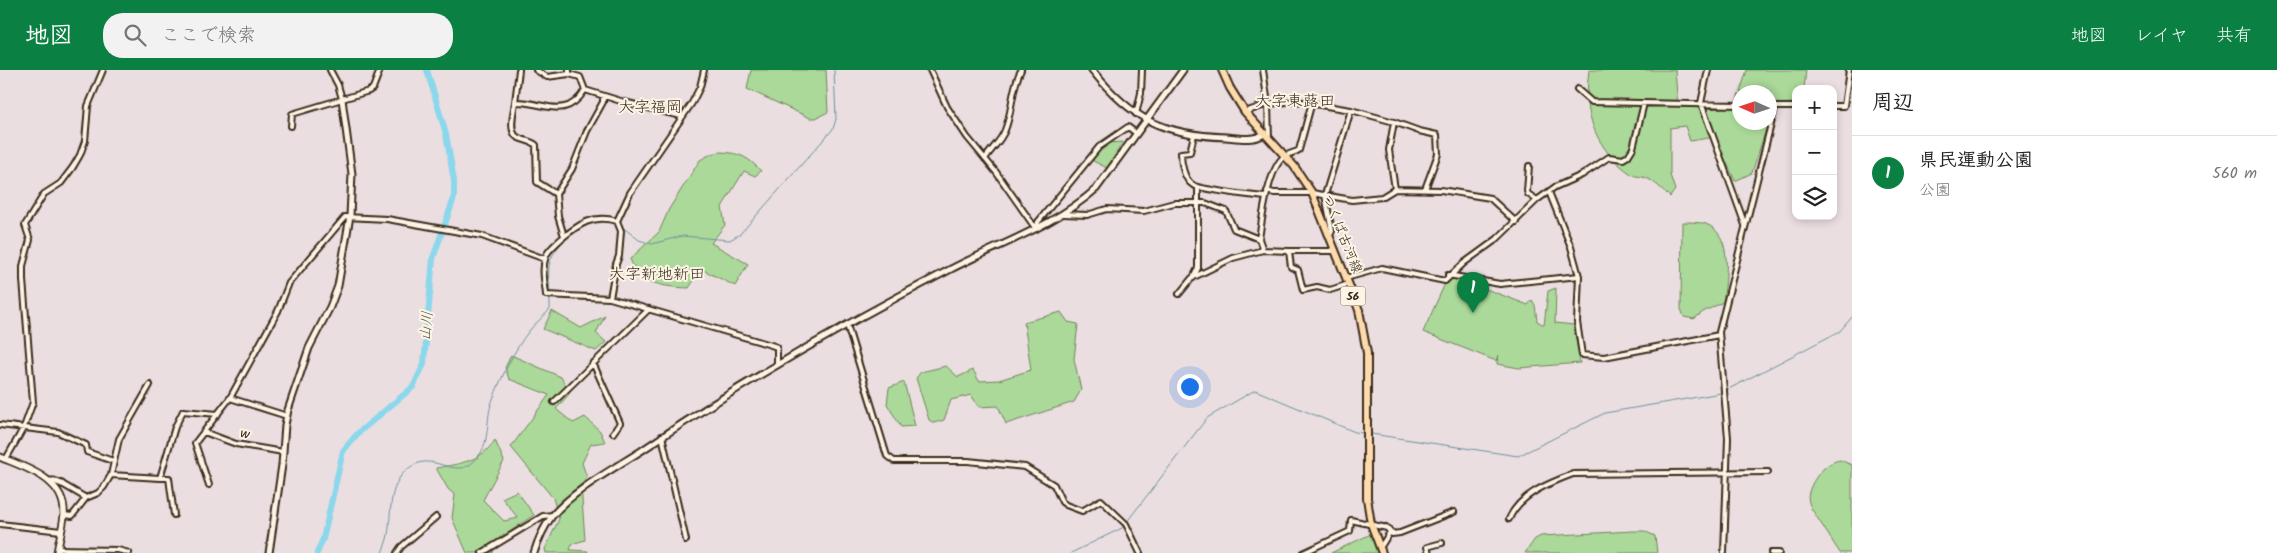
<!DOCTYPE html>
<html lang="ja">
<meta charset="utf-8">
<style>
:root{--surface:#fff;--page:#f2f2f2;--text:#222;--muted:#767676;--line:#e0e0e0;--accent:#0b8043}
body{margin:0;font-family:Kalam,"Klee One",sans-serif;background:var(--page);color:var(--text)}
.controls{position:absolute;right:15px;top:15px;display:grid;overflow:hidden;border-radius:10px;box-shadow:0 2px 8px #0003}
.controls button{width:45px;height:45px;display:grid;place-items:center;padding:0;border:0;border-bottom:1px solid var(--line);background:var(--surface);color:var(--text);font:25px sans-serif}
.compass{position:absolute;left:1732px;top:15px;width:45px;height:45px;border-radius:50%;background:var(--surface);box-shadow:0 2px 8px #0003;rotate:273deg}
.you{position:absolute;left:1189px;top:316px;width:18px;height:18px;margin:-12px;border:4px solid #fff;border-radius:50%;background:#1a73e8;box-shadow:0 0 0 8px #1a73e833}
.badge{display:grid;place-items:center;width:32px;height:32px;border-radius:50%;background:var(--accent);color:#fff;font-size:16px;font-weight:700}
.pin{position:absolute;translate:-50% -41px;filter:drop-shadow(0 1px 2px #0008)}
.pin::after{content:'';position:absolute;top:26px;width:18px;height:15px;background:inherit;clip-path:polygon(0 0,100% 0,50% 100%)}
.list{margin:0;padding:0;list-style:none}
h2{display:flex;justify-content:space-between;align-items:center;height:65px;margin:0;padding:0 20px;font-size:21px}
h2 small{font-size:16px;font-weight:400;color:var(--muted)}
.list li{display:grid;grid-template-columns:32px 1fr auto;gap:15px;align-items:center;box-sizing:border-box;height:75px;padding:0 20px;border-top:1px solid var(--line)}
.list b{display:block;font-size:19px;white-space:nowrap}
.list p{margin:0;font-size:16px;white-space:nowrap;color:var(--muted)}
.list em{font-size:16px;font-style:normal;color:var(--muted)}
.icon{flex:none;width:28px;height:28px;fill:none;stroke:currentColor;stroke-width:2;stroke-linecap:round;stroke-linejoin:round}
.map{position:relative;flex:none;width:1852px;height:483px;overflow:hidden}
header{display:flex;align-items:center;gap:30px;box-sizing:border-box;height:70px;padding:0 25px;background:var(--accent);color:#fff}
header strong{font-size:24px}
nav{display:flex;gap:28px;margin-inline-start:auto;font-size:18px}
.search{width:350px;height:45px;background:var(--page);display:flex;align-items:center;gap:12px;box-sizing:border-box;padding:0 18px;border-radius:20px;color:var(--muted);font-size:19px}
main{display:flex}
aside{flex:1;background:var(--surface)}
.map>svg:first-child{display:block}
</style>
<header>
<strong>地図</strong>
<div class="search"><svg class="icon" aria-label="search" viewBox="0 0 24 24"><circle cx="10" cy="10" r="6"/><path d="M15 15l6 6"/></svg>ここで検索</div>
<nav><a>地図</a><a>レイヤ</a><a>共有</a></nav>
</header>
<main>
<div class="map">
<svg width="1852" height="483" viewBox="0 0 1852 483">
<rect width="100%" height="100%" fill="#ebdee1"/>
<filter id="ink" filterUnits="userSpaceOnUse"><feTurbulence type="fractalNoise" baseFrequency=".02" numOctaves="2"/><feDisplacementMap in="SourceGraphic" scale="10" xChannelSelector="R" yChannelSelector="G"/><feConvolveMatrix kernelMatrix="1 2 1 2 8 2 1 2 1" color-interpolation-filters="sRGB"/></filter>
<g filter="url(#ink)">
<path fill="#aad999" stroke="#72825c" d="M751 0H826L828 42 816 48H810L747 19Z
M1589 0H1675L1678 37 1697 36 1712 31 1736 33 1739 23 1740 52 1768 53 1752 103 1735 111 1715 67 1690 71 1685 56 1670 58V105L1675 120 1670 127C1663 120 1654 111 1646 108 1641 106 1635 107 1631 104 1594 78 1583 43 1589 0Z
M1747 0H1806L1804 19H1796V33L1774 34 1770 49V22H1740Z
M1123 72 1107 98 1093 91 1094 85 1106 73Z
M721 82C740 83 748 87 761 101L755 106 744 101 722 137 725 155 711 173 748 194 735 216 701 199 689 218C665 217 640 215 630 189L659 162 669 139 700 90 711 84Z
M1682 152C1689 152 1699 152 1706 154 1734 165 1726 209 1723 232L1703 242 1694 249 1684 247 1681 239Z
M1448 207 1465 211 1528 235 1532 230 1535 235 1537 251 1544 255 1548 221 1556 218 1555 253 1574 255 1580 293 1519 298 1497 294 1498 285 1496 291 1423 262Z
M552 241 581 258 605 246 596 263 606 272 596 281 543 259Z
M1061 242 1068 252 1078 254 1074 289 1081 320 1074 332 1006 354 998 336 979 337 971 325 951 330 944 350 934 353 929 350 916 308 921 302 946 296 958 307 973 300 979 311 999 310 1031 300 1024 252Z
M511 285 561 307 570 323 556 339 573 353 585 347 600 361 605 372 591 374 582 393 587 408 581 415 585 470 572 474 570 480 588 481 587 483H546L545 479 559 449 553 428 511 377 549 325 509 309 505 298Z
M904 312 915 356 901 357 887 334 889 318Z
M495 370 504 391 483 430 504 451 518 448 502 428 517 421 534 445 493 473V483H467L452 448 455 425 448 419 436 398C459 394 482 391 495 370Z
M1840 390 1852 395V483H1840L1811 438C1809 433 1807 427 1809 422 1813 408 1826 392 1840 390Z
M1633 461H1644L1655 466 1657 483H1525L1535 469 1541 466Z
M1373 463 1380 483H1331Z"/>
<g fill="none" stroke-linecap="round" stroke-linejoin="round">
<path stroke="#6b9299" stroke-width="1" d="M621 156 639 170 652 174 682 166 730 170 740 164 833 59 836 49 834 0
M1371 364 1518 386 1605 343 1721 323 1840 261 1852 247
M382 483C384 477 387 471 388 465 392 442 387 411 412 396 436 381 457 414 478 387 491 371 485 347 493 329 502 306 514 280 529 261 535 253 543 248 550 239 551 196 538 193 576 159
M1071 483 1122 458 1207 348 1255 320 1355 362 1363 363"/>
<path stroke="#8bd7eb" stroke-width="6" d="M317 483 323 469 343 381 358 363 413 317 424 294 433 188 454 128V111L446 64 427 0"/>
<g stroke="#3b2a1e" stroke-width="8">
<path id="minor" d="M330 0 338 15 342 29
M536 0 547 7 569 4
M930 0 947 37 967 67 996 102 1036 159
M1708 0 1701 33 1745 155
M1577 19 1592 32 1740 35
M585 20 624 32 681 46
M515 32 519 0
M1833 36H1844L1849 0
M1770 37H1796
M1351 40 1394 52 1389 80 1395 119
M1245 42 1268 34 1263 0
M1136 44 1141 23 1142 0
M1394 52 1419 61 1437 65 1438 84 1425 119
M291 56 292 44 369 21 373 18 380 0
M1194 65 1190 82 1181 83C1181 93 1184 110 1193 115 1198 119 1254 126 1265 127
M1269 69 1268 34 1296 31 1351 40 1325 125 1332 161 1330 165
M985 89C991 79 1001 71 1005 60 1013 40 1011 19 1021 0
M1267 121 1274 123H1312L1352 130 1382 127 1395 119 1441 120 1490 128 1516 152
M1549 122 1571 177 1579 206 1577 252 1582 285 1604 287 1719 265
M556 124 537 112 536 75C530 70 524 71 517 67 508 61 514 41 515 32 543 31 565 52 585 20L580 7 569 4V0
M1537 130 1555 117 1582 105 1609 87 1623 89 1628 86 1633 78 1644 33
M1064 144 1087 145 1107 139 1144 141 1174 133H1205L1226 141 1234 159 1259 169 1263 180
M617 151C593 144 579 154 561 169 556 174 548 180 546 186 541 199 545 212 546 225L610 228 771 275 777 277V295
M1036 159 1038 152 1099 77 1128 57 1136 63
M564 166 558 146 556 124 572 99 587 61 603 32V26
M1259 169C1262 150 1268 97 1285 86 1289 83 1295 83 1299 80L1312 32
M1336 181H1289L1291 197 1298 200 1303 220 1317 217 1330 220 1349 214
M1448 205 1500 214 1579 206
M1193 208 1198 198V119
M1346 208 1382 198 1445 211 1464 193 1497 169 1537 130 1528 124 1527 121 1529 96
M1179 224 1192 208 1233 188 1263 180 1289 181
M610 228 616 194 619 186 621 161 617 151 630 123 692 33 700 17 704 0
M847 255 887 386 894 391H968L1025 397 1054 415 1062 432 1066 435 1082 441 1101 430 1126 454 1140 483
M593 293 620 353 613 363
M230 328 278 241 289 213 345 147 387 149 482 166 545 189
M554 332 649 239
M0 355 58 362 86 375 87 382 113 391
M204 362 236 374 283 382
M662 366 686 470
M6 389 24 357 33 332 23 210V196L30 170 25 155 44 124 61 113 73 97 80 85 85 71 88 36 103 0
M111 405 160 408 175 357 183 341 218 344
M160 408H169L174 445
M62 414 86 428 72 446 64 445
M209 415 195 373 230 328 287 346
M86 428 98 423 104 417 111 405 119 369 150 315
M1509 449C1520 424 1549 413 1573 404L1768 402
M0 454 61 461
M1386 457 1392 464 1400 463 1454 442
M1380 478 1390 462
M58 479 118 480 129 483
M397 483 401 477 436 447
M482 483 543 446 553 445
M1303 483 1350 461 1351 450 1387 458
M1429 483 1427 477 1442 473
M1724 483 1728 368 1719 262 1775 38
M1771 483H1779"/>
</g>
<g stroke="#3b2a1e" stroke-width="9">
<path id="tertiary" d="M1092 0C1131 49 1163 65 1226 67 1238 68 1254 71 1264 64
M50 411H54L62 414
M269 483 282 395 285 355 288 340 309 278 330 237 338 216 350 146 352 104 342 29
M534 483C538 470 544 457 552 446 574 420 613 399 641 381 740 314 844 254 951 199 1001 173 1053 157 1096 119L1183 0"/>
</g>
<g stroke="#3b2a1e" stroke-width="9">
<path id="secondary" d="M0 387C26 398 66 409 64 445 63 457 59 470 57 483"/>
</g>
<g stroke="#3b2a1e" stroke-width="10">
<path id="primary" d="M1222 0 1230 18 1245 42 1294 96 1312 123 1359 240 1367 283V428L1371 454 1382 483"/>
</g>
<use href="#minor" stroke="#fcf5e5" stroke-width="4"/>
<use href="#tertiary" stroke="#fcf5e5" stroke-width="5"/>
<use href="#secondary" stroke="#fcf5e5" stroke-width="5.5"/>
<use href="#primary" stroke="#fddbac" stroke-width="6"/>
</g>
</g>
<g text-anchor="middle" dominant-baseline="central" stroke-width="4" stroke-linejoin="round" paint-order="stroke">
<rect fill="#fcf5e5" stroke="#75675a" stroke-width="1" x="1340.5" y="216.5" width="25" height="19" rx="4"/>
<g font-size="12" font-weight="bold" fill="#3b2a1e">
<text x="1353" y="226">56</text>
</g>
<g font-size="14" fill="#3b2a1e" stroke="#fcf5e5">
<text transform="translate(1342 164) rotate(68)">つくば古河線</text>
<text transform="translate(245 364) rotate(12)">w</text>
</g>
<g font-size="15" font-style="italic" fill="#4f5551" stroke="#fcf5e5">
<text transform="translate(427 256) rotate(-85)">山川</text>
</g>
<g font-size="16" fill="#3b2a1e" stroke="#fcf5e5">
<text x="1295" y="31">大字東蕗田</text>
<text x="650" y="37">大字福岡</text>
<text x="657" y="204">大字新地新田</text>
</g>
</g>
</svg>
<div class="controls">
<button>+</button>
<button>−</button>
<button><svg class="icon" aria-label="layers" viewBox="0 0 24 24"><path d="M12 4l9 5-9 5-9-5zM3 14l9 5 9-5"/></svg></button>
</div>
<svg class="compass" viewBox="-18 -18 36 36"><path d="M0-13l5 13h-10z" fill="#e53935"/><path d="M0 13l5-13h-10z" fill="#767676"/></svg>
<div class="you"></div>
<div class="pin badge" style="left:1473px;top:243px">1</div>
</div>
<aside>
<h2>周辺<small></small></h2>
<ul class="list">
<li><span class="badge">1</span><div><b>県民運動公園</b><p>公園</p></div><em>560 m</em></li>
</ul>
</aside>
</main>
